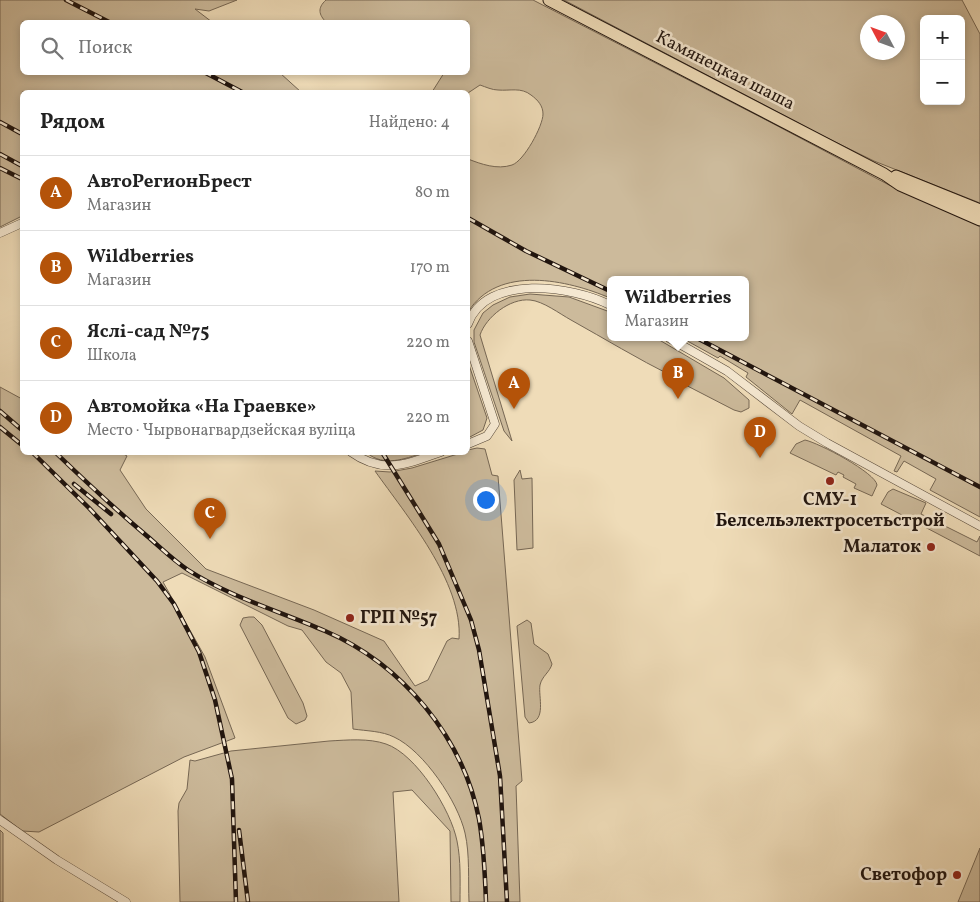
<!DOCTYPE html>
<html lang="ru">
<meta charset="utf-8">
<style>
:root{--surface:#fff;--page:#f6f6f6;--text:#222;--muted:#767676;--line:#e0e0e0;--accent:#b45309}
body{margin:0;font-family:Vollkorn,serif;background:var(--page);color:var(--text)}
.controls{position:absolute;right:15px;top:15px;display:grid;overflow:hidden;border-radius:8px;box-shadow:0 2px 8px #0003}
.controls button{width:45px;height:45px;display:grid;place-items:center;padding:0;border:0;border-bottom:1px solid var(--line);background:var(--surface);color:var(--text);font:25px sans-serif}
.compass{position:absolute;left:860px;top:15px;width:45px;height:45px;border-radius:50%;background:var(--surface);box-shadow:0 2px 8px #0003;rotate:311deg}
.you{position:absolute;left:485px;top:499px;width:18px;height:18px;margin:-12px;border:4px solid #fff;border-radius:50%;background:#1a73e8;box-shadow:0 0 0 8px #1a73e833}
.badge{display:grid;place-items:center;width:32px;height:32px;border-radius:50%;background:var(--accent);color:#fff;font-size:16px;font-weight:700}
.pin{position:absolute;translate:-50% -41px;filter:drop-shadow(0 1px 2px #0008)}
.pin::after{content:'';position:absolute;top:26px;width:18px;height:15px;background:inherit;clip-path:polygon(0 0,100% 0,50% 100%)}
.popup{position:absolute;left:607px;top:276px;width:142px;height:65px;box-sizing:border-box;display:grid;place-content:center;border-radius:8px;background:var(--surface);filter:drop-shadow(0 1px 4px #0005);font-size:16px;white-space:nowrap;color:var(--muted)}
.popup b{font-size:19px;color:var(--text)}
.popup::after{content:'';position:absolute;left:50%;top:100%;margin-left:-10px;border:10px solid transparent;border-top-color:var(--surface)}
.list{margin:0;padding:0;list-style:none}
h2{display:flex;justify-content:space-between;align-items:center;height:65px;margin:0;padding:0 20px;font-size:21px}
h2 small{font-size:16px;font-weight:400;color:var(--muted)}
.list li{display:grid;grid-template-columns:32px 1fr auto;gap:15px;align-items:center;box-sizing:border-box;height:75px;padding:0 20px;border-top:1px solid var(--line)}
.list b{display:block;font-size:19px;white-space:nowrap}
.list p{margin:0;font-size:16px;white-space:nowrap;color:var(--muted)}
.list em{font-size:16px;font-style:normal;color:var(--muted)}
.icon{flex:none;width:28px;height:28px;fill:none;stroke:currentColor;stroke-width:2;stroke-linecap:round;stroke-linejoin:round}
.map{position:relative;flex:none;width:980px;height:902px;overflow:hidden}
.search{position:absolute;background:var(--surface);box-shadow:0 2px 8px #0003;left:20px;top:20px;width:450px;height:55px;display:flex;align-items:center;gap:12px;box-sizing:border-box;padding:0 18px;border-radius:8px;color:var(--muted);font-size:19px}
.panel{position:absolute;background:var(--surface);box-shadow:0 2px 8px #0003;left:20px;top:90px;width:450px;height:365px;border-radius:8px}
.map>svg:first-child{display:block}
</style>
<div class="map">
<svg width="980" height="902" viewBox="0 0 980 902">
<rect width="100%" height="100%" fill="#efdcb8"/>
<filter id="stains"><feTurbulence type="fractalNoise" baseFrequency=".004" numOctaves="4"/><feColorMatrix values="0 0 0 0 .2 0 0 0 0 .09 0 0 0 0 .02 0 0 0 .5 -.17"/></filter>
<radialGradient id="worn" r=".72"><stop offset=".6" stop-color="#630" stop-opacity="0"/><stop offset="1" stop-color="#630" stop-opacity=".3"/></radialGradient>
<path fill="#ccba9b" stroke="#766754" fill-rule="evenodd" d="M0 0H237L209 11 195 9 212 22H22V72L280 73 301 92H22V216L0 227Z
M326 0H533L770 122 889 185 980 224V517L930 490 936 479 904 461 897 472 894 471 901 456 800 400 792 414 746 377 748 373 720 356 718 358 682 338H746V280H610V298C568 280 498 264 468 312V159C481 164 497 170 512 165 524 161 543 126 543 114 543 106 538 100 531 95 521 87 510 91 498 90 492 90 486 87 480 85L468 93 432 92 444 73 468 72V22H326C319 15 317 8 326 0Z
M564 0H962L980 34V203L874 161 821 135ZM924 19H961V101H924ZM868 22H898V52H868Z
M530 294 569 297 610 312V338H656L724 378 749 400V408L741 412 734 410 672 378V376C638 359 605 339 571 320 560 314 543 301 530 300 510 298 486 317 480 335L512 441 504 431 474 342V330L483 313 493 305 510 297Z
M468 362 487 418 483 430 468 438Z
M0 387 22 399V452H120L127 456 120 470 146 509 206 569 314 610 384 641 415 686 428 680 447 641 452 638 459 639C463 582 406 515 375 471L390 472 412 468 461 453 468 452V450L477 448 485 449 492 475 498 476 522 781 516 786 520 902H469C468 880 470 855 465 833 458 802 424 751 394 737 382 731 367 731 353 729L351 692 341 673 326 662 302 630 288 626 182 573 163 582 205 657 235 738 184 757 39 832 22 831 0 814Z
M805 440C819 443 876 473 877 485L872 496 854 488 856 484 843 477 844 475 838 472 836 475 790 453 796 444Z
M367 453H423C404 459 384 467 367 453Z
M520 470 522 479 532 478 533 548 517 550 514 480Z
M893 489 926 503 921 514 977 542 980 536V556L881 504 888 492Z
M249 617H254L262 625 303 703 307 716 305 720 296 724 288 718 240 625 243 618Z
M527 620 531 623 534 644 548 654 552 664C550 672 542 676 540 685 538 696 547 721 529 723L525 717 517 626Z
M329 741C347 740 369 738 386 744 416 754 451 810 457 841 461 860 460 882 460 902H451L450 831 412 790 393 792 399 902H180L178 811 179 803 187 789 190 760 195 761 231 751Z
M0 830 3 833V902H0Z
M980 848V902H958Z"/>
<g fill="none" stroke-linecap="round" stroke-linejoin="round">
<g stroke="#544638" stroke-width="9">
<path id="street" d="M0 233 22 223
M468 324C486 273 573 286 610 305
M669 338 727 371 799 426 827 443 980 526
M468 341 495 424 487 436 468 444
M351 452C383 475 407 464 441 452
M0 820 57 860 126 902"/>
</g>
<g stroke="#20140e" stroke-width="13">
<path id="primary" d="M549 0 884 174 900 185 980 220
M896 176 980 210"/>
</g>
<use href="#street" stroke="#f5e8d1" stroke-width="8"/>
<use href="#primary" stroke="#efdcb8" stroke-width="11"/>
<g stroke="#20140e" stroke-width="4.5">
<path id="rail" d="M66 0 109 22
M204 72 242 92
M0 122 22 134
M0 154 22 166
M0 168 22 179
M468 218 526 251 610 291
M697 338 980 487
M0 411 22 430
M0 427 22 445
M32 452 89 508 157 581 174 604 199 652 215 700 232 779 236 902
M55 452C85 481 115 509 147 536 160 547 173 560 188 570 230 597 279 611 325 631 402 664 463 737 479 819 484 847 485 874 486 902
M382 452 439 544 471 620 479 650 500 776 507 902
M74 484 111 514
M239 830 248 902"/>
</g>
<use href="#rail" stroke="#f5e8d1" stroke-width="2.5" stroke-dasharray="8" stroke-linecap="butt"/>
</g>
<g fill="#8f2418" stroke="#f5e8d1" stroke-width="2">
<circle cx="830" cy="481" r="5"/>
<circle cx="931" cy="547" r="5"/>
<circle cx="350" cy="618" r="5"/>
<circle cx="957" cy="875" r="5"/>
</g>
<g text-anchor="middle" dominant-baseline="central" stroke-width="5" stroke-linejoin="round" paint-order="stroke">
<g font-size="18" fill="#20140e" stroke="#f5e8d1">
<text transform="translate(725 71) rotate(27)">Камянецкая шаша</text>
</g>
<g font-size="18" font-weight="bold" fill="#20140e" stroke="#f5e8d1" text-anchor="end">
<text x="830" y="500" text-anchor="middle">СМУ-1<tspan x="830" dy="21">Белсельэлектросетьстрой</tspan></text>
<text x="921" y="547">Малаток</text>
<text x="360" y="618" text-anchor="start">ГРП №57</text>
<text x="947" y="875">Светофор</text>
</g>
</g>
<rect width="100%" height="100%" filter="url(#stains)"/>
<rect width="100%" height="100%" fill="url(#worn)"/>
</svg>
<div class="controls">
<button>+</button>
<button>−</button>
</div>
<svg class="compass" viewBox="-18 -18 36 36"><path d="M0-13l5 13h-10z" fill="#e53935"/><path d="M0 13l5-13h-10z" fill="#767676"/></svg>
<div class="you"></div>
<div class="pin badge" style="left:514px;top:409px">A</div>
<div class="pin badge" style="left:678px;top:399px">B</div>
<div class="popup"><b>Wildberries</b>Магазин</div>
<div class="pin badge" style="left:210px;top:539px">C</div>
<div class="pin badge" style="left:760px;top:458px">D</div>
<div class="search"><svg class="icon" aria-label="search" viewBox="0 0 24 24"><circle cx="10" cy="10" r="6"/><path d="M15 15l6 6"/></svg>Поиск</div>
<section class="panel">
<h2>Рядом<small>Найдено: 4</small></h2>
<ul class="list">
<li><span class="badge">A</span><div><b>АвтоРегионБрест</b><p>Магазин</p></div><em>80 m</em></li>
<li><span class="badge">B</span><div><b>Wildberries</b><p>Магазин</p></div><em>170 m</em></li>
<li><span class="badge">C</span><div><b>Яслі-сад №75</b><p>Школа</p></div><em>220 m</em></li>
<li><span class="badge">D</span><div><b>Автомойка «На Граевке»</b><p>Место · Чырвонагвардзейская вуліца</p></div><em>220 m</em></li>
</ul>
</section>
</div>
